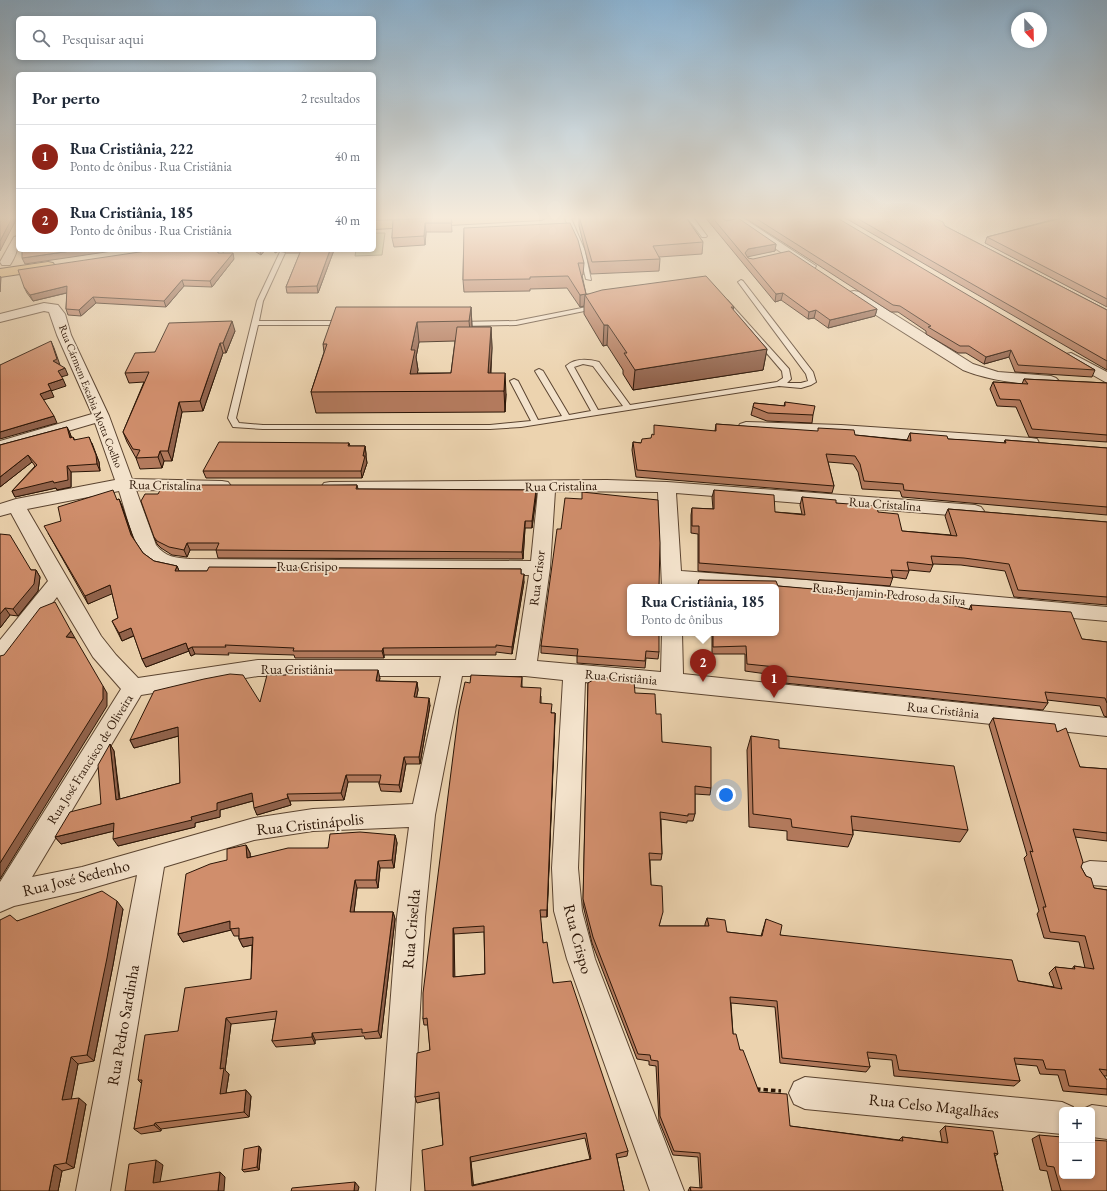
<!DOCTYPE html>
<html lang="pt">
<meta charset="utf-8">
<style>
:root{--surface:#fff;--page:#f2f2f3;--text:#1f2937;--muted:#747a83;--line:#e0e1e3;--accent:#8f2418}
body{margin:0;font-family:"EB Garamond",serif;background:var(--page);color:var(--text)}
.controls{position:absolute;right:12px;bottom:12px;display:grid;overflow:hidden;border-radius:6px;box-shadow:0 2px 6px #0003}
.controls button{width:36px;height:36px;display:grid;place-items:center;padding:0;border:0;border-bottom:1px solid var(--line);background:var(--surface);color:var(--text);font:20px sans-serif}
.compass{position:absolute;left:1011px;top:12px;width:36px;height:36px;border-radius:50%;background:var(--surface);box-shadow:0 2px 6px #0003;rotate:158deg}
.you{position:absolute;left:726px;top:795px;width:14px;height:14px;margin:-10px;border:3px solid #fff;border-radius:50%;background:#1a73e8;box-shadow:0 0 0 6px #1a73e833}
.badge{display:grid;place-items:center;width:26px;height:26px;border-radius:50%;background:var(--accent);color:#fff;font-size:13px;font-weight:700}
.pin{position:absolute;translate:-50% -33px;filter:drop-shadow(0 1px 2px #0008)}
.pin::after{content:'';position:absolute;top:21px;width:14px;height:12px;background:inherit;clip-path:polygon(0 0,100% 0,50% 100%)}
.popup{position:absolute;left:627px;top:584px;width:152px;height:52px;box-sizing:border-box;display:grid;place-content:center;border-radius:6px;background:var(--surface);filter:drop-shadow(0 1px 3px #0005);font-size:13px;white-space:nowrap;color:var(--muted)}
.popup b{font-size:15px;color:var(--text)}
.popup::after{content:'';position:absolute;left:50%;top:100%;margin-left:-8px;border:8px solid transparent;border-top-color:var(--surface)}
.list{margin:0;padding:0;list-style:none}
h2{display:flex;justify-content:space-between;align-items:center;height:52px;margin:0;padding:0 16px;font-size:17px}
h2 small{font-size:13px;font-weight:400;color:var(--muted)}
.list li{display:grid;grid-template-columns:26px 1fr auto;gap:12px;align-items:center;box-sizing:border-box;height:64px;padding:0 16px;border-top:1px solid var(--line)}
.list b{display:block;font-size:15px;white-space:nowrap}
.list p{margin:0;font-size:13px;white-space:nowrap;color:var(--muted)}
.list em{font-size:13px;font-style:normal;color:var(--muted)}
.icon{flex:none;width:22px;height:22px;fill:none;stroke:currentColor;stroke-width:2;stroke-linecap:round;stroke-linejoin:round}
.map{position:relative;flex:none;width:1107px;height:1191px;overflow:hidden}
.search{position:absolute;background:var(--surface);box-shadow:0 2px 6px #0003;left:16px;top:16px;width:360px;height:44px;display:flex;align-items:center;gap:10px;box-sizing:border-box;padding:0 14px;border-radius:6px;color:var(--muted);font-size:15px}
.panel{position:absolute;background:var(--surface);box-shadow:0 2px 6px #0003;left:16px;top:72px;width:360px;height:180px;border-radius:6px}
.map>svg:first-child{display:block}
</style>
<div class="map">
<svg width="1107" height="1191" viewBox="0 0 1107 1191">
<rect width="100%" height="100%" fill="#ecd3af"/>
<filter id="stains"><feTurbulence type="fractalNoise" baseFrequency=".005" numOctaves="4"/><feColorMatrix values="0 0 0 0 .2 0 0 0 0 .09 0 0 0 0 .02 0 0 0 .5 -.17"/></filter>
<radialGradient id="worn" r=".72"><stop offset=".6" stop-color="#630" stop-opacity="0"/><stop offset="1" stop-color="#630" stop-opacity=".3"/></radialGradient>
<path fill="#bdbb87" stroke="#746846" d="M374 233H385L382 255 355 256 356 250H374Z"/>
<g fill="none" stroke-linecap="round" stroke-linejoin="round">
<g stroke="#5b4430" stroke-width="2">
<path id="service" d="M564 216H570L585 251 591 280 586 279 579 251Z
M686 216H692L707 236 706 237H702Z
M219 250H225L221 254 218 252Z
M280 252 285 253 263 301 259 321H342L345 323 342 325H258L236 418 239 423 263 425H490L531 421 510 381 514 379 518 381 538 420 562 416 535 371 539 369 543 371 569 415 591 411 566 366C575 358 588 359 599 362L630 405 777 382 783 378 782 371 723 302V300H727L789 369 791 379 787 383H801L808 381 806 374 738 282 741 280 743 281 813 372 816 382 811 385 801 388 779 386 521 427 490 429H263L233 427 228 418 257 301ZM583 364 593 366 623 406 598 410 574 367Z
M597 305 599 306V308L516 325 458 326 455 324 458 322 516 321Z"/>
</g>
<g stroke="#5b4430" stroke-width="2">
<path id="minor" d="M727 216H740L816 266 814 269H806Z
M18 236C18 248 17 254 10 265H2L0 262 14 237Z
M854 291 859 292 973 364 998 372 1051 376 1056 378 1059 381 1056 384 1051 386C1021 384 991 381 963 370L849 298 847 295 849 292Z
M44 303 58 305 65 314 71 335 109 416 132 479 222 481 228 482 231 486 228 490 222 491 136 490 156 545C165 557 176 558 190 559L531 561 538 491 330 492 324 491 321 487 324 483 330 482 607 480 667 482 975 505 981 507 984 511 981 515 975 517 676 493 681 571 834 582 1107 607V621L776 592V587H715L682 585V587H662L658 492 555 491 550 568 537 661 661 672 662 633H682L683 674 1107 718V736L585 682 578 868 582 911 595 959 684 1191H650L567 959 554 911 552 868 563 680 525 676H462L435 815 425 917 410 1191H376L397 917 409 827 313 831 254 840 164 867 110 1191H76L137 875 82 891 14 906 0 912V882L121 689 93 657 57 597 8 661 0 663V640L48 581 11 513 0 516V504L16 499 115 480 95 423 0 451V441L92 414 57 335 49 312 44 311 0 322V314ZM119 491C126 511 134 554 154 565 165 570 178 571 190 573L529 575 516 660H258L138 678 116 655 101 636 27 509ZM258 676H441L413 804 313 809 254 818 82 867 32 877 141 695Z
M1071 353 1107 372V383L1066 360 1064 357 1066 354Z
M746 422 841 425 1031 438 1037 439 1039 443 1037 447 1031 448 841 435 740 430 738 427 740 424Z
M1090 861 1107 862V886L1090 885 1081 882 1077 873 1081 864Z
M805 1077 1062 1102 1073 1107 1075 1110H1062V1134L805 1109 794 1104 789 1093 794 1082Z
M1092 1105 1107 1107V1139L1092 1137V1110H1081Z"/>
</g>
<g stroke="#2b1506" stroke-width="2">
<path id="primary" d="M479 216H548L542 220 374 229V221Z
M48 262 53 263 55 266 53 269 0 277V269Z"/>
</g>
<path stroke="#2b1506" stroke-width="3.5" stroke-dasharray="4.5 3" stroke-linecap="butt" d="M756 1089 781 1091"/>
<use href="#service" fill="#f3e2cb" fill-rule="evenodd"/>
<use href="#minor" fill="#f3e2cb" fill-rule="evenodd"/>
<use href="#primary" fill="#e6ba78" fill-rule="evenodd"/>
</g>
<path fill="#b37a5d" stroke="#2b1506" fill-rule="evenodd" d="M395 216H451L395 218Z
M579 216 650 219V216H685L703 242 702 254 659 257 660 259 659 271 591 274 579 226Z
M704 216H731V220L776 244 775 251 747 256 748 258 877 309 875 316 828 328 814 318 808 319 781 300 775 302Z
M742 216H829L1095 370 1092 377 1015 372 1009 357 984 364 966 353H958L926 334V331L898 312H891Z
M838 216H930L945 226 1107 310V370L847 219Z
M939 216H1107V307L985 243 987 237 1055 219Z
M451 217 452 232H426L425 245 394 247 392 238 393 220Z
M464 228 584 263 583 275H582L586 294 734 307 733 310 767 349 763 370 633 390 623 374V370L607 345 603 346 584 314V306L580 307 567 288 530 289V291L464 292 463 280Z
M253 250H265L261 255Z
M282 250H334L318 293H287L286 287 300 253H286Z
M218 253 234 259 212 287 184 286 166 307 96 303 81 316 68 315 66 309 67 293 33 301 27 293 24 287Z
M471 307 472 327H491L492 348 491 373 506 394 505 412 316 413 311 392 324 352 323 344ZM455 341 451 373H417L418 370 416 357 419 342Z
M235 331 226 353H223L203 411 182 412 172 461H164L162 468 140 469 136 458 127 442 123 432 144 382 129 383 125 373 155 352Z
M1024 379 1107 383V442L1029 437 1016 407 997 406 990 389 993 382 1022 384Z
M785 402 813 415 812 423 767 421 751 415 754 403 784 406Z
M716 424 855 435 907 440 910 433 948 439 1004 443 1005 440 1107 448V515L902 497 900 491 862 489 858 472 853 464 828 462 834 486 832 493 636 477 632 450 633 442 641 443 715 431Z
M67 427 72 438 73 437 75 440 92 443 99 462 100 471 71 472V487L57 490 56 488 15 497 12 491 35 466 32 462 0 487V445Z
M349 443 350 446H365L366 454V457L367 463 362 478H206L203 471Z
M357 485 358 489 536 490V497L532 528H525L523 559 218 558 216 550H190L187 557 172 555 161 548 157 544 154 537 158 494 195 488Z
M714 490 775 512 802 514 800 505 802 497 836 503 878 512 902 531 951 535 945 516 948 509 1107 522V605L1014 597 1005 571 961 565 933 564V565L930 572 909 570V571L906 579 893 577 890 586 698 571V534L691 533V515L692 508 713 509 712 497Z
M119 499 122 506 133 538 143 553 154 561 177 566 179 571H207L521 569V574L524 582 512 654 496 652V655H384V658H295L294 655 228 653 229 655 195 654 191 656 189 651 146 667 142 659 134 636 122 641 112 621 118 618 112 593 88 604 48 533 61 521Z
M582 499 659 652 658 659 646 658 645 668 577 663V656L541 653V646L561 529Z
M0 534 31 570H36L40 577 38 591 18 616 10 615 0 628Z
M699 580 778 586 897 598 969 610 971 605 1082 639 1107 642V717L1104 716 1100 706 1047 700 1048 703 1043 710 775 682 774 675 745 671V654H712V633H776V587H697Z
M522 677V687L541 696V703L552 713H555L547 917H540L543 943 553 983 628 1151 627 1156 617 1158 624 1191H425L443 1145 439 1098 417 1103 415 1097 430 1050 428 1025H424L423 1019 470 683ZM484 932 485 974 454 977V934ZM585 1138 590 1159 473 1185 471 1162Z
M380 678 379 681 417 682 418 690 416 698 430 705 420 764H406L401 792 381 791 379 784V782H348L344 800 290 801 291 805 257 815 253 801 220 810V817L195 823V827L118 846 114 831 61 844 55 837 101 804 110 744 114 751 120 799 180 783 179 736 134 748 130 740 260 702Z
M588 683 635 693 656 714 662 742 711 788 710 795 695 794V814L693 821H687V823L661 819 662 854 661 860H650L651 885 661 918 659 926H705V924L707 918 727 932 761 936 764 926 766 919 780 935 1018 981 1054 987 1049 973 1055 967 1072 969 1074 966 1085 968 1079 942 1044 938 1037 914 1039 911 1024 858 1027 855 989 725 993 718 1057 732 1080 767 1107 769V841L1075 837 1081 867 1086 876 1094 888 1107 890V1076H1104L1107 1080V1095L1063 1091 1058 1075 1040 1074 1037 1066 1015 1064 1020 1081 1014 1086 894 1076 892 1060 868 1058 870 1067 866 1072 780 1063 775 1007 731 1003 733 1034 759 1092 790 1126 899 1140 902 1137 942 1142 940 1131 945 1126 998 1154 995 1156 1003 1191 700 1188 698 1157 673 1155 659 1121 656 1066 649 1065V1061L637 1059 592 943 583 905Z
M751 736 779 748 968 830 960 842 853 830V835L848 847 787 840V831L749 827 747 750Z
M395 835 397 843 394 868H380L378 888H357L354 912H393L395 919 381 1038 365 1039 364 1036 315 1040V1044L276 1047 272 1041 276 1019 231 1024 225 1070 229 1074 226 1093 246 1090 251 1096 249 1117 161 1129V1131L141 1134 134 1129 142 1084 138 1080 178 1031 251 979 252 945 243 947 239 939V936H234L231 930 183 942 178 934 227 860 246 845 250 853V857L328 848Z
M123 909 113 965 94 1061 78 1064 71 1099 86 1104 74 1168 62 1171 58 1191H0L17 921Z
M1039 1135 1107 1191H1052L1047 1171 1040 1170 1032 1139Z
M259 1146 261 1149 259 1170 244 1172 242 1170Z
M690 1187 691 1191H688Z"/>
<path fill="#92634c" stroke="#2b1506" d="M13 216H18L0 251V241Z
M727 216H731V221L723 224V217Z
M425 223 426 232 425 245 424 236Z
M776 244 775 251 747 257 745 253 748 249Z
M78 250H119L25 264 22 258Z
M260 250H265L261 255Z
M274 250H281L275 253Z
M330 250H334L318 293 317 286Z
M233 253 234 259 212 287 210 281Z
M0 276 1 278 0 292Z
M182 280 184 286 166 307 164 301Z
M67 286 70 292 33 301 30 295Z
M783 293 781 300 775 302 776 294Z
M586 294 585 295 584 306 580 307V295Z
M93 297 96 303 81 316 79 310Z
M471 307 472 327 471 341 469 321Z
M877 309 875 316 828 328 830 320Z
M816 310 814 318 808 319 809 312Z
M232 321 235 331 226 353 223 343Z
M417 322 419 342 416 357 418 370 414 391 410 374 411 350Z
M604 325H608L607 345 603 346Z
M491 327 492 348 489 391 488 373Z
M51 341 54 348 60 365 53 361Z
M220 343 223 353 203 411 200 401Z
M767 349 763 370 633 390 635 370Z
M1011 350 1009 357 984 364 986 357Z
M65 368 68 375 61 377 58 371Z
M505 373 506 394 505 412 504 391Z
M63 379 66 386 51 391 48 384Z
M51 390 54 397 43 400 40 394Z
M179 402 182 412 172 461 168 451Z
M54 416 57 423 0 439V432Z
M67 427 70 433 73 445 70 438Z
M89 437 99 462 100 471 97 464Z
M365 446 366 454V457L367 463 362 478 361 471 363 456Z
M160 451 164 461 162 468 158 457Z
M28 455 32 462 0 487V477Z
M67 466 71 472V487L57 490 56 488 15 497 12 491Z
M536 490V497L532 528V521Z
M119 499 122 506 135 543 131 535Z
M525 521V528L523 559 522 552Z
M187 543 190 550 187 557 184 550Z
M177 566 180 573 175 571Z
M36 570 40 577 38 591 18 616 13 609Z
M524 574V582L512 654V647Z
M110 585 114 593 88 604 85 596Z
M5 608 10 615 0 628V614Z
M131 628 135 635 122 641 119 633Z
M71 631 75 638 66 637Z
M186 643 189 651 146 667 142 659Z
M192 647 195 654 191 656 188 649Z
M383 648 384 655V658L382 651Z
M378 670 380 678 378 688 376 681Z
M417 682 418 690 415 705 414 697Z
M103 686 107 693V706L0 879V863Z
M429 698 430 705 420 764 419 757Z
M555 713V721L547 917V910Z
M178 727 182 735 134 748 130 740Z
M110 744 114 751 120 807 116 800Z
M404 757 406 764 401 792 399 785Z
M346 775 348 782 344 800 341 793Z
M252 793 256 800 220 810V817L195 823V827L118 846 113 839 191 817 217 803Z
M287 794 291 805 257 815 254 808Z
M114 823 118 830 61 844 55 837Z
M395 835 397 843 394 868 392 860Z
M246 845 250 853 251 866 247 858Z
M378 861 380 868 378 888 376 880Z
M355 880 357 888 353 920 350 912Z
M117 901 123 909 113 965 94 1061 87 1055Z
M393 912 395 919 381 1038 378 1031Z
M230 921 231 930 183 942 178 934Z
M453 928 454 934 455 983 453 977Z
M253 937 257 944 243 947 239 939Z
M226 1018 231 1024 225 1070 229 1074 225 1099 220 1094V1069Z
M312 1033 315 1040V1044L312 1037Z
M71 1057 78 1064 70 1106 62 1100Z
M246 1090 251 1096 249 1117 244 1112Z
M79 1098 86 1104 74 1168 66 1163Z
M155 1123 161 1129V1131L154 1125Z
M259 1146 261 1149 259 1170 257 1167Z
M470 1157 471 1162 474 1190 472 1186Z
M156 1160 163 1165 159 1188 153 1183Z
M54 1165 62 1171 58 1191H49Z
M220 1172 225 1177 224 1191H218Z
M355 1182 359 1187 358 1191H354Z"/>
<path fill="#d08e6c" stroke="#2b1506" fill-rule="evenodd" d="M0 216H13L0 241Z
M579 216H644L647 218 652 219 654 217V216H685L703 242 653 246 660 259 592 262Z
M711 216H727L723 217V219L727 221 738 218 776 244 748 249 745 253 748 258 753 259 789 251 877 309 830 320 816 310 809 312 783 293 776 294Z
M752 216H829L839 219 1095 370 1018 365 1011 350 986 357 969 346H960L928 327 931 326 900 306 893 305Z
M853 216H930L943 222 945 226 1107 310V361Z
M1070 216H1107V299L987 237Z
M451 217 452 223H425L424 236 392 238 393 220Z
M570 223 578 240 584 263H578L586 294 580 295 568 276 530 277V279L463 280 464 228Z
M22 250H78L22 258Z
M153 250H217L218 253H233L210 281 182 280 164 301 93 297 79 310 66 309 67 286 30 295 24 287 18 270Z
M301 250H330L317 286 286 287Z
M706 276 734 307H731L767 349 635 370 624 353H627L608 325H604L585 295 602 290Z
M336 307H471L469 321 417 322 411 350H415L410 374 451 373 457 327H491L488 373H505L504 391 311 392 327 344H323Z
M232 321 223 343H220L200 401 179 402 168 451H160L158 457 136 458 140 450 133 449 123 432 149 372 125 373 135 353 155 352 169 323Z
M51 341 57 359 53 361 65 368 58 371 63 379 48 384 51 390 40 394 54 416 0 432V365Z
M1024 379 1107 383V435L1032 429 1020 400 1000 399 993 382 1028 384Z
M785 402 815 406 813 415 768 413 753 407 754 403 785 406Z
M716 424 818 431V428L854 430 855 435 911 441 910 433 947 436 948 439 967 440 1006 443 1005 440 1107 448V507L904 490 903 484 864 481 860 464 855 456 826 454 834 486 637 470 633 442 641 443 642 439 651 438 652 434 654 435V425L716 431Z
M67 427 70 438 73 437 74 440 89 437 96 455 97 464 67 466 68 480 54 483 53 481 12 491 37 465 28 455 0 477V445Z
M219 442 349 443 348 446H365L363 456H365L361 471H203Z
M196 485H357L356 489 536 490 532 521H525L522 552 216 550 219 543H187L184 550 169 547 157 541 154 537 141 501 145 494H158L162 487 195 488Z
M113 490 117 500 119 499 131 535 143 553 154 561 177 566 175 571H207L209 567 521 569V574H524L512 647 496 645V647L383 648 382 651H293L294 648 225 645 226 647H192L188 649 186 643 142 659 131 628 119 633 112 621 118 618 110 585 85 596 44 526 61 521 58 507Z
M714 490 774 495 775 512 805 515 802 497 836 500V503L877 506 878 512 898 514 902 531 957 536 948 509 1107 522V597L1018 590 1009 564 964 558 931 556 933 565 907 562 909 571 891 570 893 578 699 563V526H692V508L714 509Z
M582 492 658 500 660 543 659 587H630V633H659V652L646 651 645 661 577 656 578 649 541 646 557 529H561L565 498 582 499Z
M0 534 10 535 31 570H36L34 584 13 609 5 608 0 614Z
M699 580 776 581 778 586 897 596V598L939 602 972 610 971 605 1071 612 1082 639 1107 642V703L1105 698 1045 692 1048 703 777 675 776 667 747 664 746 646 713 647V633H776V587H698Z
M55 602 71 631 66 637 75 638 103 686V699L0 863V656L4 655 40 608Z
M287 670H378L376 681 417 682 414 697 429 698 427 712 419 757H404L399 785 379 784 381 775H346L341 793 287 794 288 798 254 808 252 793 217 803V810L191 817 192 820 113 839 114 823 55 837 70 812 101 804 98 765 110 744 116 800 180 783 178 727 130 740 154 691 204 679 230 674 243 675 260 702 267 675H286Z
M471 675 522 677 521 687 541 688 540 703 552 704 551 713H555L547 910H540L543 943 547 942 553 983 571 981 628 1151 616 1154 624 1191H425L422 1150 443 1145 439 1092 415 1097 417 1053 430 1050 427 1018 423 1019V993L459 709 465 682 470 683ZM484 926 485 974 453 977V928ZM586 1133 591 1159 472 1186 470 1157Z
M598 677 634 681 635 693 655 694 656 714H661L662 742 711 747V788L695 786V814H688V816L660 812 662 854 649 853 651 885 662 886 663 912 659 926H709L707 918 725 920 727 932 762 936 766 919 782 925 780 935 1012 960 1018 981 1062 989 1055 967 1075 969 1074 966 1094 969 1085 936 1050 932 1043 907H1046L1030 851 1033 852 993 718 1055 724 1057 732 1066 728 1080 767 1107 769V833L1073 829 1083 862 1081 867 1086 876 1091 878 1094 888 1107 890V1070L1099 1069 1107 1080V1089L1069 1086 1065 1070 1046 1069 1043 1060 1014 1058 1020 1081 899 1070 896 1055 867 1052 870 1067 782 1058 777 1001 730 997 733 1034H736L740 1050H743L759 1092 787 1094 790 1126 903 1141 902 1137 948 1143 945 1126 993 1131 998 1154 994 1153 1003 1191H691L690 1187 702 1188 700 1153 674 1151 660 1116 658 1061 651 1060 650 1055 638 1054 593 937 583 899 588 683Z
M751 736 779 740V748L954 766 968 830 851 816 853 835 792 827 791 819 753 814Z
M360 832 395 835 392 860 378 861 376 880H355L350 912H393L378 1031 362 1033V1029L312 1033V1037L272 1041 277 1011 226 1018 220 1069 224 1068 220 1094 246 1090 244 1112 155 1123 154 1125 134 1129 142 1080H138L145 1035 178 1031 185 988 251 979 253 937 239 939V928L230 929V921L178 934 186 874 210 864 227 860V849L246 845 247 858 288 848H328L330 834Z
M102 891 117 901 107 958 87 1055 71 1057 62 1100 79 1098 66 1163 54 1165 49 1191H0V920L10 915 17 921Z
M1039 1135 1062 1137V1176H1092V1140L1107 1141V1191H1061L1054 1167 1047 1166Z
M259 1146 257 1167 242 1170 244 1149Z
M156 1160 153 1183 220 1172 218 1191H125L129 1164Z
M355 1182 354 1191H291L292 1188Z"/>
<linearGradient id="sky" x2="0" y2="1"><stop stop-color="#8bb4d4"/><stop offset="0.57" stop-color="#f6ebdb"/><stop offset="1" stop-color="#f6ebdb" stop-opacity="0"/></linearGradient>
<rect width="1107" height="382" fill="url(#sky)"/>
<g text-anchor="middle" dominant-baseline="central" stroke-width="3.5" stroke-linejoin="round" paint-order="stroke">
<g font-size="11" fill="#2b1506" stroke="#f3e2cb">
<text transform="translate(91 396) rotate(68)">Rua Cármem Escabia Motta Coelho</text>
</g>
<g font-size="13" fill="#2b1506" stroke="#f3e2cb">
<text transform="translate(165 485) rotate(1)">Rua Cristalina</text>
<text transform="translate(561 486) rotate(-1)">Rua Cristalina</text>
<text transform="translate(885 504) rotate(4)">Rua Cristalina</text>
<text x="307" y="566">Rua Crisipo</text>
<text transform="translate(537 578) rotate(-83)">Rua Crisor</text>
<text transform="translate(889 594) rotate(5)">Rua Benjamin Pedroso da Silva</text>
<text x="297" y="669">Rua Cristiânia</text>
<text transform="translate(621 677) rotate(5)">Rua Cristiânia</text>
<text transform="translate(943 710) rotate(6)">Rua Cristiânia</text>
<text transform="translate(90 759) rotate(-58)">Rua José Francisco de Oliveira</text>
</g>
<g font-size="16" fill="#2b1506" stroke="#f3e2cb">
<text transform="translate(310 824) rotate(-6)">Rua Cristinápolis</text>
<text transform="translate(76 878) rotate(-14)">Rua José Sedenho</text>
<text transform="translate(411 929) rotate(-85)">Rua Criselda</text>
<text transform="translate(578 939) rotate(75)">Rua Crispo</text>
<text transform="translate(123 1025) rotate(-80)">Rua Pedro Sardinha</text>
<text transform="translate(934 1106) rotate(6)">Rua Celso Magalhães</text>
</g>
</g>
<rect width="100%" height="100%" filter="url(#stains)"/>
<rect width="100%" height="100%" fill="url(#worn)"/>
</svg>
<div class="controls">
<button>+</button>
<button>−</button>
</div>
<svg class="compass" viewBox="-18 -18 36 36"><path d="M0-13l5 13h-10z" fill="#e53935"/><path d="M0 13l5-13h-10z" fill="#747a83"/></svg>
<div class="you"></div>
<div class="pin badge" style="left:774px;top:698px">1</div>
<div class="pin badge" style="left:703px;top:682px">2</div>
<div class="popup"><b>Rua Cristiânia, 185</b>Ponto de ônibus</div>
<div class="search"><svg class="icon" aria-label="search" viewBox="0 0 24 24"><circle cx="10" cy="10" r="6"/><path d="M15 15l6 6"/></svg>Pesquisar aqui</div>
<section class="panel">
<h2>Por perto<small>2 resultados</small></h2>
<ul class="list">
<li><span class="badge">1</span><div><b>Rua Cristiânia, 222</b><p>Ponto de ônibus · Rua Cristiânia</p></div><em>40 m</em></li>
<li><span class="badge">2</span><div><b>Rua Cristiânia, 185</b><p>Ponto de ônibus · Rua Cristiânia</p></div><em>40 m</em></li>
</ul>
</section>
</div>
